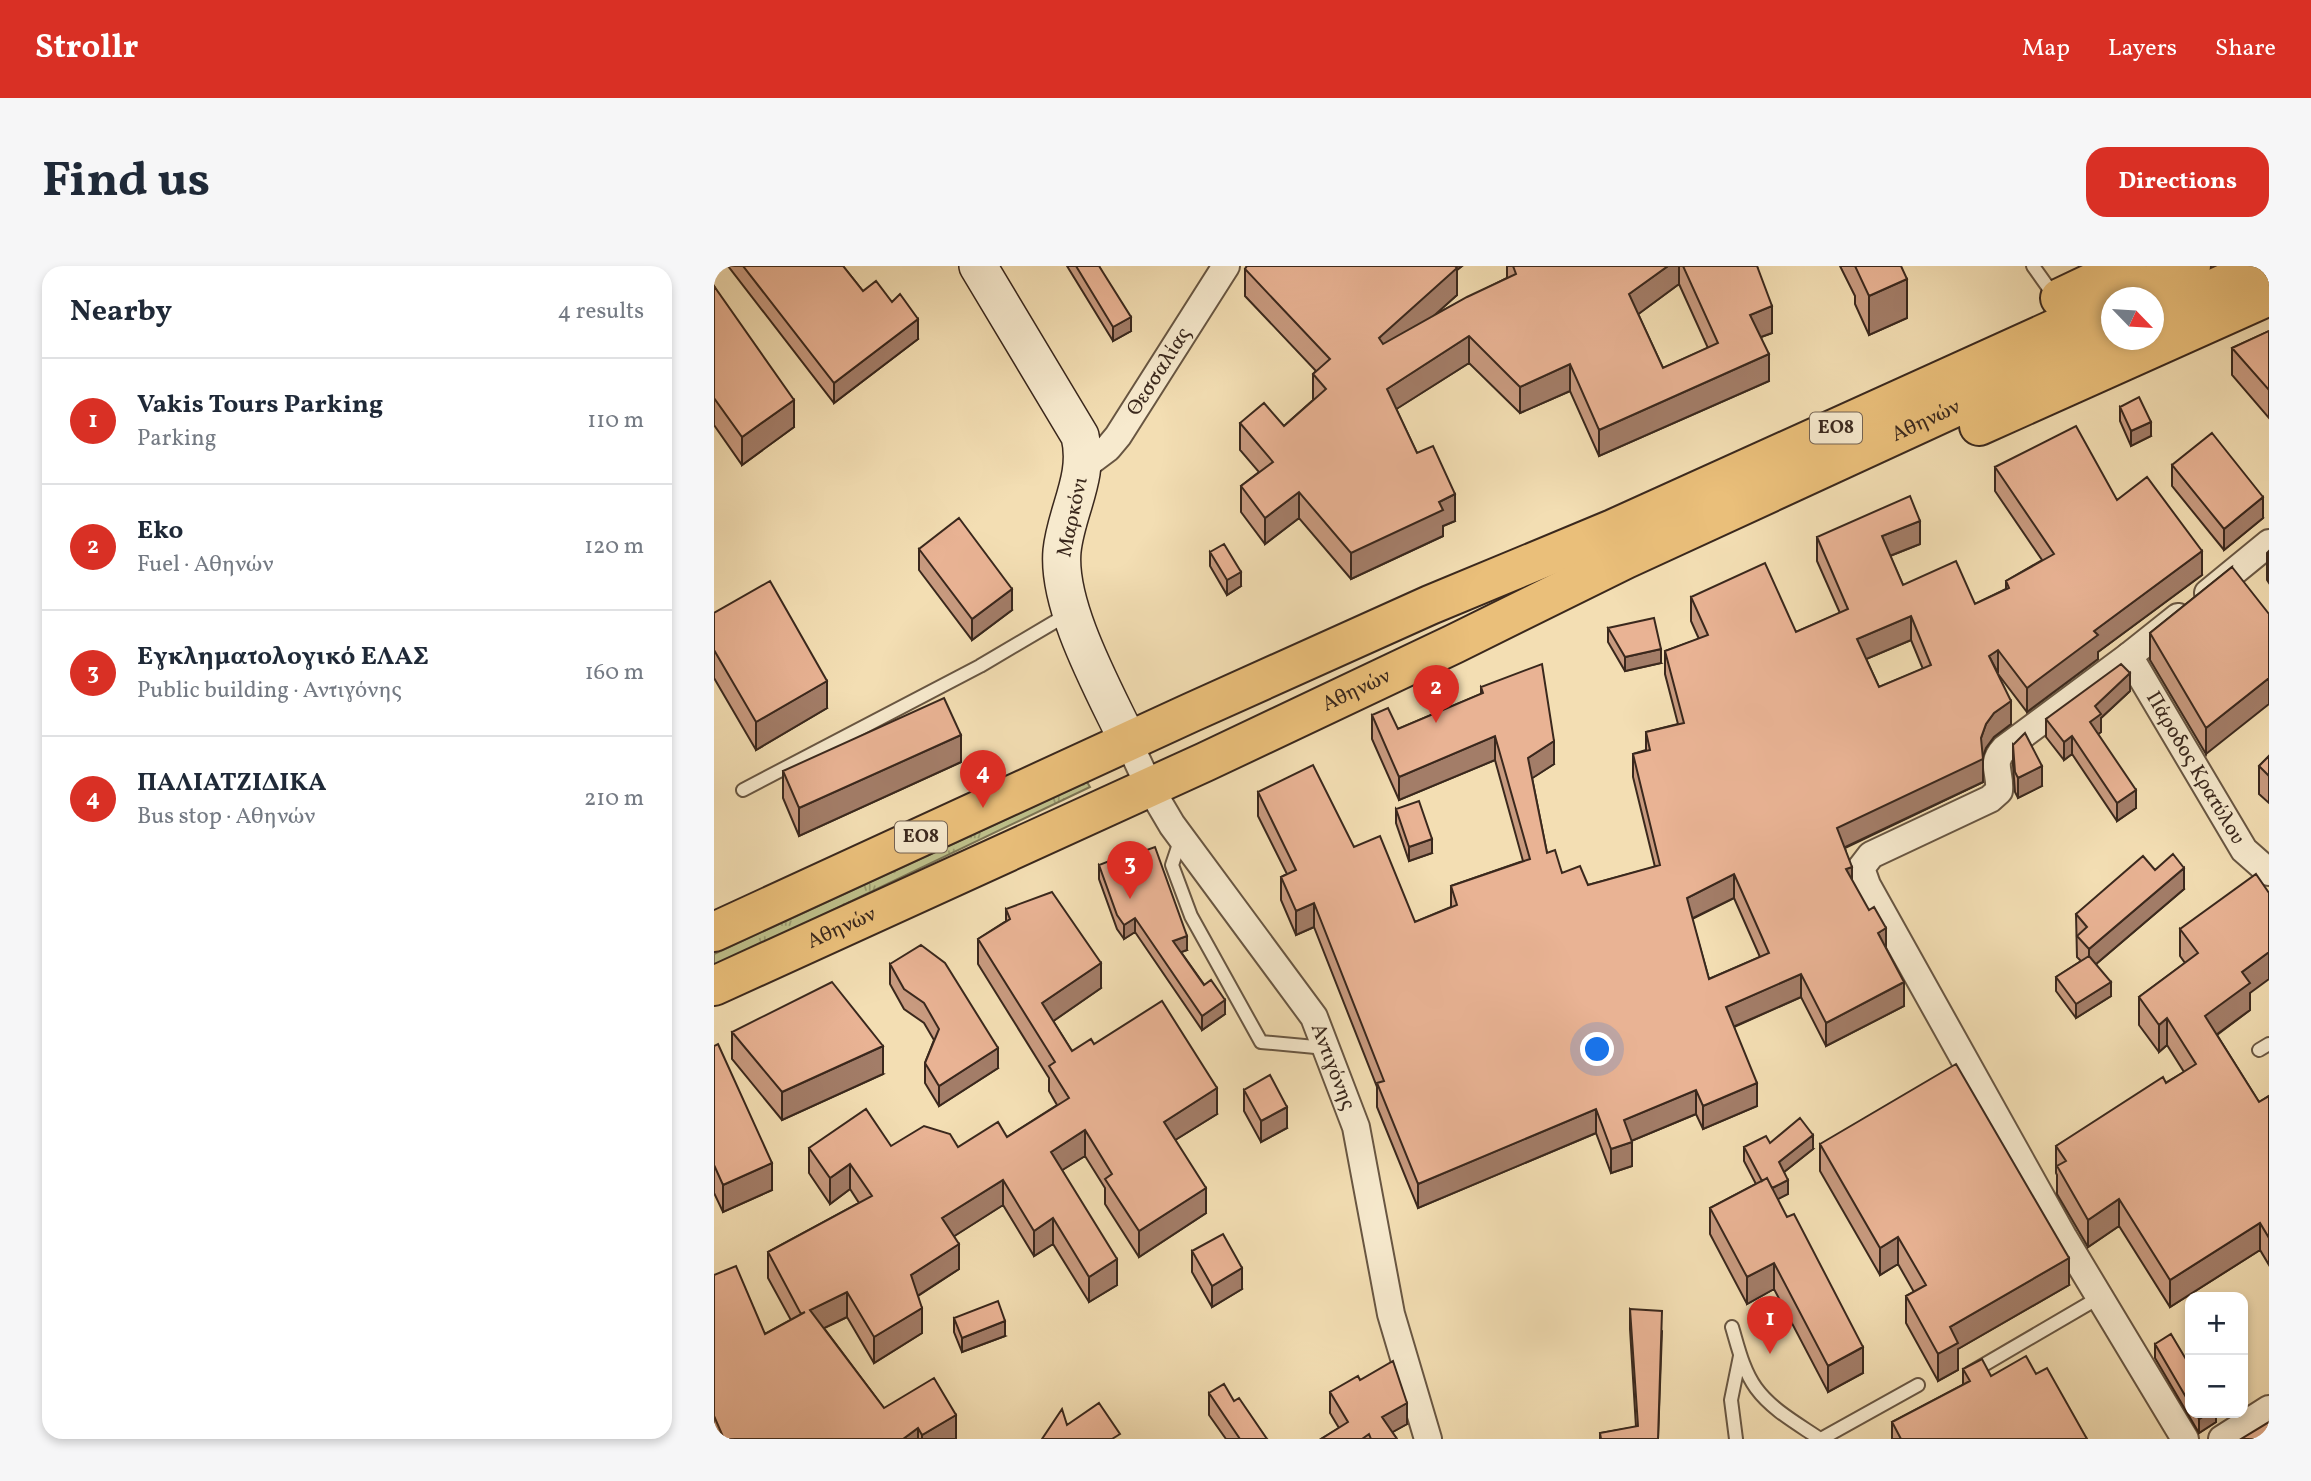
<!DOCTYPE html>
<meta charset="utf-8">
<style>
:root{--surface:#fff;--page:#f6f6f7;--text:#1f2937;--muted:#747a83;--line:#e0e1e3;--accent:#d93025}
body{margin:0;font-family:Vollkorn,serif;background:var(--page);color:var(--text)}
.controls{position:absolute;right:21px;bottom:21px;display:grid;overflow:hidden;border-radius:14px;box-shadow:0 4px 10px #0003}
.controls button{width:63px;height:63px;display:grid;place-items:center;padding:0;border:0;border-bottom:2px solid var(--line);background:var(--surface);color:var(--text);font:35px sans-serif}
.compass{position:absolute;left:1387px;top:21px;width:63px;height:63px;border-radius:50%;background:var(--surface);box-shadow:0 4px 10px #0003;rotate:115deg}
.you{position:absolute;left:884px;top:784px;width:24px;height:24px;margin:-18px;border:5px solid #fff;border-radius:50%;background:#1a73e8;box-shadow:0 0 0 10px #1a73e833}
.badge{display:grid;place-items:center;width:46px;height:46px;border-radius:50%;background:var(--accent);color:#fff;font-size:23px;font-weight:700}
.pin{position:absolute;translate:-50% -58px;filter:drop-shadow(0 2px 4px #0008)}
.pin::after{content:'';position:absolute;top:37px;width:24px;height:21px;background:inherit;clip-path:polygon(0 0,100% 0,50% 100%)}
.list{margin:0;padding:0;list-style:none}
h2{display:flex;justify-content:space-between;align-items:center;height:91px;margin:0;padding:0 28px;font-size:30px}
h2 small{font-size:23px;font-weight:400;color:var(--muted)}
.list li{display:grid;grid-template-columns:46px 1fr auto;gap:21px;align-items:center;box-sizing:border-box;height:126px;padding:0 28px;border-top:2px solid var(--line)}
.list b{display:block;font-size:26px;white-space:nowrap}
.list p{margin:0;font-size:23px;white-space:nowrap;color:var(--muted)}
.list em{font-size:23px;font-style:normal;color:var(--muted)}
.map{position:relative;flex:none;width:1555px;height:1173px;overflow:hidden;border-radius:21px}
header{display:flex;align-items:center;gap:42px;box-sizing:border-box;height:98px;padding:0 35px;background:var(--accent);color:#fff}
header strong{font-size:33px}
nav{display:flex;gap:38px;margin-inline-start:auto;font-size:24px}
.intro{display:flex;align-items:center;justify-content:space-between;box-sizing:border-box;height:168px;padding:0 42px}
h1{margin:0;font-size:49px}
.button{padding:18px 32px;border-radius:21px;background:var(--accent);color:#fff;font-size:24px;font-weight:700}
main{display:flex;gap:42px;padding:0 42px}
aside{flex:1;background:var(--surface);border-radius:21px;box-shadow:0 4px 10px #0003}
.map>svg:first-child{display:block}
</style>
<header>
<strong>Strollr</strong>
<nav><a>Map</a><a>Layers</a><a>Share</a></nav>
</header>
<div class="intro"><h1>Find us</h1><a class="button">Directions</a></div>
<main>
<aside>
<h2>Nearby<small>4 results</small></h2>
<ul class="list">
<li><span class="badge">1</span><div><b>Vakis Tours Parking</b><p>Parking</p></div><em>110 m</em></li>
<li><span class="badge">2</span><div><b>Eko</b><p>Fuel · Αθηνών</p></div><em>120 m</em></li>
<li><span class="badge">3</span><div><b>Εγκληματολογικό ΕΛΑΣ</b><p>Public building · Αντιγόνης</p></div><em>160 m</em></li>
<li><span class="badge">4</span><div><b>ΠΑΛΙΑΤΖΙΔΙΚΑ</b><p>Bus stop · Αθηνών</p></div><em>210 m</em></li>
</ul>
</aside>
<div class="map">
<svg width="1555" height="1173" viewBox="0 0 1555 1173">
<defs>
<pattern id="grass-tufts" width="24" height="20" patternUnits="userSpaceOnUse" patternTransform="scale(1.75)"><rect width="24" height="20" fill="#bec08b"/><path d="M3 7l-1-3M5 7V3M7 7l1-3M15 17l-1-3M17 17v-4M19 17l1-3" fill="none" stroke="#9b9c71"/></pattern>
</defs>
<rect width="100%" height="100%" fill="#f3deb3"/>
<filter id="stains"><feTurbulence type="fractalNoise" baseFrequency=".00286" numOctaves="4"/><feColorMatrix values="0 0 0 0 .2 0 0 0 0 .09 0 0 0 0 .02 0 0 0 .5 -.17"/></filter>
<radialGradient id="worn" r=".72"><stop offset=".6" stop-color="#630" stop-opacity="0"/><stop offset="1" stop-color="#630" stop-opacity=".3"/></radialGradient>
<path fill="url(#grass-tufts)" stroke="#7c7454" stroke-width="2" d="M373 516 376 521 104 651 76 670 0 705V688Z"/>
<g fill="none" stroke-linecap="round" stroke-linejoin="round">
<g stroke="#685642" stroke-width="16">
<path id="lane" d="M1319 0 1341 31
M29 524 266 400 354 348
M467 572 458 599 477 650 547 776 612 782
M1545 784 1555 778
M1018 1061C1024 1081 1029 1104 1042 1122 1058 1144 1084 1158 1106 1173
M1256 1107 1386 1031
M1022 1173 1017 1134 1026 1090
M1107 1173 1204 1119"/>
</g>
<g stroke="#685642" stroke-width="30">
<g id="street">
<path id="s1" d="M370 200 394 182 404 170 512 0"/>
<path d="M1494 327 1555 277"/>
<path d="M1464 351 1415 390 1290 483C1276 498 1287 506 1285 525L1276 533 1157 589 1147 602 1153 619 1350 972 1471 1173"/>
<path id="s2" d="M1415 390 1530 584 1555 606"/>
<path id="s3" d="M414 475 435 520 458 559 600 751 642 861 677 1048 714 1173"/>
<path d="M1508 1173 1555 1143"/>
</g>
</g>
<g stroke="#3a281d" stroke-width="40">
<path id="secondary" d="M264 0 366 170C376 211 352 245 348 285 343 341 390 424 414 475"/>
</g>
<g stroke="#3a281d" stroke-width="42">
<g id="highway">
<path d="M1346 32 1413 0"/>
<path d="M1409 32 1477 0"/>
<path d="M1440 50 1549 0"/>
<path d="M1265 160 1555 30"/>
<path d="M0 666 476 447 716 339 899 263 1398 37"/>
<path id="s4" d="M0 720 491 496 740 378 912 293 1398 69"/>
</g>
</g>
<use href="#lane" stroke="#f7eace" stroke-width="12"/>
<use href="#street" stroke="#f7eace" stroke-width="26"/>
<use href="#secondary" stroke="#f7eace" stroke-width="37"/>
<use href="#highway" stroke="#eabf7a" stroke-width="38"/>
</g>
<path fill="#c89a7f" stroke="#3a281d" stroke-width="2" fill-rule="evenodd" d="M14 0H129L149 25 204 73 120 137Z
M353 0H385L417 65 399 75Z
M533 0H748L743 4V29L720 49 793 12V0H1043L1058 67 1047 71 1055 115 885 190 856 125 806 147 755 97 682 143 703 187 741 255 729 260V270L637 313 585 252 551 278 527 246V220L545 206 526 184V157L570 160 599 134V108L602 105 531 30V3ZM965 18 994 82 949 102 924 48Z
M1126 0H1187L1193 52 1155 69 1141 38V30Z
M0 20 80 161 28 199 0 159Z
M1555 65V152L1518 109V82Z
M1406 141 1437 170 1417 180 1406 155Z
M1458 199 1549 252 1510 284 1458 220Z
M1281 201 1403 234 1488 309 1384 386V393L1313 446 1284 408 1297 458 1280 471 1272 482 1269 490V516L1131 582 1138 615 1172 683 1190 740 1112 780 1087 731 1020 761 1043 840 989 863 982 848 917 875 918 900 897 907 882 867 704 942 663 841V821L600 661 582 669 567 634V611L573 608 544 550V526L640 581 701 656 737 641V620L809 595 781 494 685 534 658 473V449L684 463 767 428V421L840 498 818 512 833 587 848 607 874 619 941 601 919 511V488L932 484V466L964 458 951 408V385L985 373 977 355V331L1082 366 1126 347 1103 295V271L1206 278 1176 290 1189 319 1261 338 1292 323V315L1328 294 1281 225ZM1197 374 1209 403 1165 421 1152 393ZM1020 632 1046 691 995 713 978 653Z
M205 283 298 344 258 374 205 304Z
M1555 285V317L1553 314V287Z
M496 286 527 320 513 329 496 300Z
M1518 301 1492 488 1436 394V367Z
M0 347 113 442 42 484 0 412Z
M894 362 947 397 911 405 894 376Z
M1416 425 1387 452V466L1384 468 1422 542 1403 555 1358 488 1350 494 1332 471V453Z
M1299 479 1328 520 1304 532 1301 526 1299 499Z
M1555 490V537L1545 528V500Z
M247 496 85 570 69 532V505Z
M682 543 718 587 695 595 682 557Z
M385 599 473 684 467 686 511 748 488 764 421 666 410 673 403 663 385 613Z
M1441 604 1470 623 1382 698 1397 730 1362 752 1342 725V711L1367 695 1363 691 1362 648Z
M292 643 387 722 339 755 358 785 380 778 503 848 461 874 492 947 425 991 391 938V922L371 890 348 904 403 1019 375 1036 339 978 320 990 289 939 240 970 245 1003 204 1030 208 1067 160 1097 133 1051 110 1062 170 1142 242 1173H0V1009L51 1068 77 1054 54 1012V986L145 937 136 923 116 938 95 907V882L177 880 244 881 293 871 343 839 335 825V812L264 698V673L292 655Z
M1466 663 1536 727V744L1503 769 1545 836 1555 830V999L1546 984 1456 1041 1405 960 1374 981 1343 928V909L1342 907V880L1470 806 1453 779 1445 786 1425 759V731L1471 697 1466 690Z
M176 698 284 802 225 840 211 817V797L220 774 210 757 190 743 176 718Z
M18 766 169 808 68 854 18 793Z
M0 780 58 924 9 946 0 927Z
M530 824 573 862 547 876 530 845Z
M1056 877 1099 883 1070 906 1074 928 1063 933 1149 1107 1114 1126 1060 1023 1033 1038 996 968V942L1042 918 1030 895V881Z
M1106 878 1355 1019 1244 1083V1104L1224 1115 1192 1057V1030L1200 1026 1184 998 1166 1009 1106 905Z
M478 985 528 1023 498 1041 478 1006Z
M916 1043 948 1065 944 1173H886V1167L922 1161 916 1063Z
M240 1052 291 1070 248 1086 240 1066Z
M1441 1078 1476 1100V1147H1502V1156L1485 1167 1441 1092Z
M1249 1103 1277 1110 1322 1108 1373 1173H1178V1156L1249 1119Z
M646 1114 693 1158 678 1166 683 1173H607L625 1162 616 1147V1126Z
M495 1127 553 1173H512L495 1149Z"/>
<path fill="#a37d68" stroke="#3a281d" stroke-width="2" d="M729 0H748L743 4V29L665 99V72Z
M954 0H965V18L915 55V28Z
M1193 13V52L1155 69V30Z
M1058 40V67L1036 75V49Z
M417 51V65L399 75V61Z
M204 53V73L120 137V117Z
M755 70V97L673 149V123Z
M1055 88V115L885 190V164Z
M856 98V125L806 147V121Z
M80 134V161L28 199V171Z
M1437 156V170L1417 180V165Z
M585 226V252L551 278V252Z
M741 228V255L729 260V270L637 313V287L725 236Z
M1549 231V252L1510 284V263Z
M1206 255V278L1168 293V270Z
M1488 285V309L1384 386V393L1313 446V422L1380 365Z
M527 306V320L513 329V314Z
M298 323V344L258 374V353Z
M1197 350V374L1143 397V373Z
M947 383V397L911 405V391Z
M1284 384V407L1275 390Z
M1416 407V425L1387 452V466L1376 474V456L1381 440Z
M1555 412V438L1492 488V462Z
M113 415V442L42 484V456Z
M1297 435V458L1280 471 1272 482 1268 493H1269V516L1123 585V562L1267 472 1272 458 1280 447Z
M247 469V496L85 570V542Z
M781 470V494L685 534V511Z
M1358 470V488L1350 494V476Z
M840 475V498L814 515V492Z
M1328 500V520L1304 532V512Z
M1422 524V542L1403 555V537Z
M718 573V587L695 595V581Z
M1138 601V624L1132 603Z
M1470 602V623L1375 704V683Z
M1020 608V632L973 655V632Z
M600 637V661L582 669V645Z
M421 652V666L410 673V659Z
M1172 662V686L1164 667Z
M473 670V684L459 689V675Z
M1555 686V713L1536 727V744L1491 777V750L1528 706Z
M387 697V722L328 763V737Z
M1087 708V731L1012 764V741Z
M1190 716V740L1112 780V757Z
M1397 716V730L1362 752V738Z
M511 734V748L488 764V750Z
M1453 752V779L1445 786V759Z
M169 780V808L68 854V826Z
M284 782V802L225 840V820Z
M1043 817V840L989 863V840Z
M503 822V848L450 881V856Z
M982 824V848L910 878V854Z
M573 841V862L547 876V855Z
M882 843V867L704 942V918Z
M371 864V890L337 911V886Z
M1099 869V883L1065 910V896Z
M918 876V900L897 907V883Z
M58 897V924L9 946V919Z
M136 898V923L116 938V912Z
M289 914V939L228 978V952Z
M1074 914V928L1053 939V925Z
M492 922V947L425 991V965Z
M1405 933V960L1374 981V954Z
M339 952V978L320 990V965Z
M1546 957V984L1456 1041V1014Z
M1184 971V998L1166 1009V982Z
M245 978V1003L197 1034V1009Z
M1355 992V1019L1244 1083V1104L1224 1115V1088L1236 1061Z
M403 993V1019L375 1036V1011Z
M1060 997V1023L1033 1038V1011Z
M528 1002V1023L498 1041V1020Z
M133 1026V1051L96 1069V1044Z
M208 1042V1067L160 1097V1071Z
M291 1055V1070L248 1086V1072Z
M1149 1081V1107L1114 1126V1100Z
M693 1137V1158L668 1172V1151Z
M1495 1147H1502V1156L1485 1167V1153Z
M242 1149V1173H208V1169Z
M204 1162V1173H189Z"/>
<path fill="#e9b394" stroke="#3a281d" stroke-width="2" fill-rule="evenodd" d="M29 0H129L149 25 162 15 178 36 186 28 204 53 120 117Z
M362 0H385L417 51 399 61Z
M533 0H741L743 2 665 72 669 78 753 31 802 8 799 0H954L915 28 949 102 1004 77 969 0H1043L1058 40 1036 49 1055 88 885 164 856 98 806 121 755 70 673 123 703 187 719 180 741 228 725 236 729 244 637 287 585 226 551 252 527 220 559 196 526 157 550 137 570 160 612 123 599 108 616 93 531 3Z
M1141 0H1187L1193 13 1155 30Z
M0 20 80 134 28 171 0 132Z
M1555 65V124L1518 82Z
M1425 131 1437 156 1417 165 1406 141Z
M1362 160 1403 234 1433 211 1488 285 1380 365 1384 369 1313 422 1284 384 1275 390 1297 435 1280 447 1272 458 1267 472 1269 493 1123 562 1138 601 1132 603 1155 644 1160 641 1172 662 1164 667 1190 716 1112 757 1087 708 1012 741 1043 817 989 840 982 824 910 854 918 876 897 883 882 843 704 918 663 817 670 815 600 637 582 645 567 611 582 604 544 526 599 499 640 581 666 570 701 656 743 639 737 620 816 593 781 470 685 511 658 449 674 442 684 463 769 427 767 421 828 398 840 475 814 492 833 587 841 584 848 607 866 600 874 619 946 599 919 488 936 484 932 466 970 457 951 385 994 369 977 331 1051 297 1082 366 1134 343 1103 271 1196 230 1206 255 1168 270 1189 319 1242 295 1261 338 1295 322 1292 315 1340 288 1281 201ZM1197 350 1217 399 1165 421 1143 373ZM1020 608 1055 687 995 713 973 632Z
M1498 167 1549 231 1510 263 1458 199Z
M245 252 298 323 258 353 205 283Z
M510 278 527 306 513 314 496 286Z
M1518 301 1555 348V412L1492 462 1436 367Z
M56 315 113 415 42 456 0 384V347Z
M940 352 947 383 911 391 894 362Z
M1407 398 1416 407 1381 440 1387 448 1376 456 1422 524 1403 537 1358 470 1350 476 1332 453Z
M230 432 247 469 85 542 69 505Z
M1311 467 1328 500 1304 512 1301 506 1299 479Z
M1555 490V510L1545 500Z
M705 535 718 573 695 581 682 543Z
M441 581 473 670 459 675 490 719 497 714 511 734 488 750 421 652 410 659 403 649 385 599 421 585 422 588Z
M1459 588 1470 602 1375 683 1363 670 1373 661 1362 648 1429 590 1441 604Z
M1542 608 1555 627V686L1528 706 1536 717 1491 750 1545 836 1555 830V972L1546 957 1456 1014 1405 933 1374 954 1343 900 1352 895 1342 880 1449 811 1452 817 1482 798 1453 752 1445 759 1425 731 1484 687 1466 663Z
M338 626 387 697 328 737 358 785 377 773 380 778 448 735 503 822 450 856 492 922 425 965 391 913 398 908 371 864 337 886 403 993 375 1011 339 952 320 965 289 914 228 952 245 978 197 1009 208 1042 160 1071 133 1026 96 1044 170 1142 220 1112 242 1149 208 1169 204 1162 189 1173H10L0 1150V1009L22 1000 51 1068 91 1046 87 1048 54 986 158 930 136 898 116 912 95 882 152 843 177 880 210 860 236 868 244 881 284 856 293 871 355 832 335 800 341 796 264 673 296 653 292 643Z
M207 679 231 697 284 782 225 820 211 797 225 763 210 737 190 723 176 698Z
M1375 690 1397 716 1362 738 1342 711Z
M118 716 169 780 68 826 18 766Z
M4 778 58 897 9 919 0 899V780Z
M1242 798 1355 992 1236 1061 1244 1077 1224 1088 1192 1030 1212 1019 1184 971 1166 982 1106 878Z
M556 809 573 841 547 855 530 824Z
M1086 852 1099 869 1065 896 1074 914 1058 922 1053 912 1048 915 1030 881 1052 870 1056 877Z
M1053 912 1073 951 1080 948 1149 1081 1114 1100 1060 997 1033 1011 996 942Z
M509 968 528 1002 498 1020 478 985Z
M284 1035 291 1055 248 1072 240 1052Z
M916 1043 948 1045 944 1173H887L886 1167 924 1160Z
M1457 1068 1476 1100V1138L1441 1078Z
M1312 1090 1322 1108 1333 1102 1373 1173H1187L1178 1156 1256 1115 1249 1103 1268 1093 1277 1110Z
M679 1095 693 1137 668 1151 683 1173H657L655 1168 648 1173H607L634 1156 616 1126 644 1110 646 1114Z
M510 1118 520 1135 525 1132 553 1173H526L495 1127Z
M385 1137 406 1168 398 1173H328L348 1143 353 1159Z
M1482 1147H1495L1485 1153Z
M1555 1156V1173H1527Z"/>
<g text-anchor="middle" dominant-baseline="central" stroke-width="7" stroke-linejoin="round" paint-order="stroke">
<g fill="#f7eace" stroke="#736252" stroke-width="2">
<rect x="1096" y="146.5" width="52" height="31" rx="5"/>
<rect x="181" y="555.5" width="52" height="31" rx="5"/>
</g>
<g font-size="19" font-weight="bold" fill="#3a281d">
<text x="1122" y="162">ΕΟ8</text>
<text x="207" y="571">ΕΟ8</text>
</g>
<g font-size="21" fill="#3a281d" stroke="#f7eace">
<text stroke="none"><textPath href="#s1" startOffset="122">Θεσσαλίας</textPath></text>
<text stroke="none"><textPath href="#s4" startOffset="1337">Αθηνών</textPath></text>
<text transform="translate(359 251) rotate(-78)">Μαρκόνι</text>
<text stroke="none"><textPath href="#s4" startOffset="707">Αθηνών</textPath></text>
<text stroke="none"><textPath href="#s2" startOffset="130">Πάροδος Κρατύλου</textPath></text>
<text stroke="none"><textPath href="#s4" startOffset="140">Αθηνών</textPath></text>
<text stroke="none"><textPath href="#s3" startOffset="387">Αντιγόνης</textPath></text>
</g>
</g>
<rect width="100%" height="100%" filter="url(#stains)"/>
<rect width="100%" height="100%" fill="url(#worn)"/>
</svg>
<div class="controls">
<button>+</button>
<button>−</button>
</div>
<svg class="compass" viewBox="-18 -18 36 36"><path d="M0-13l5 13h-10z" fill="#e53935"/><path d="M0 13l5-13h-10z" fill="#747a83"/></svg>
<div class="you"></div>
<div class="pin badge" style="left:1056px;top:1088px">1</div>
<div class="pin badge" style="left:722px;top:457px">2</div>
<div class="pin badge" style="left:416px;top:633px">3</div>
<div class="pin badge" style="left:269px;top:542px">4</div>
</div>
</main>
